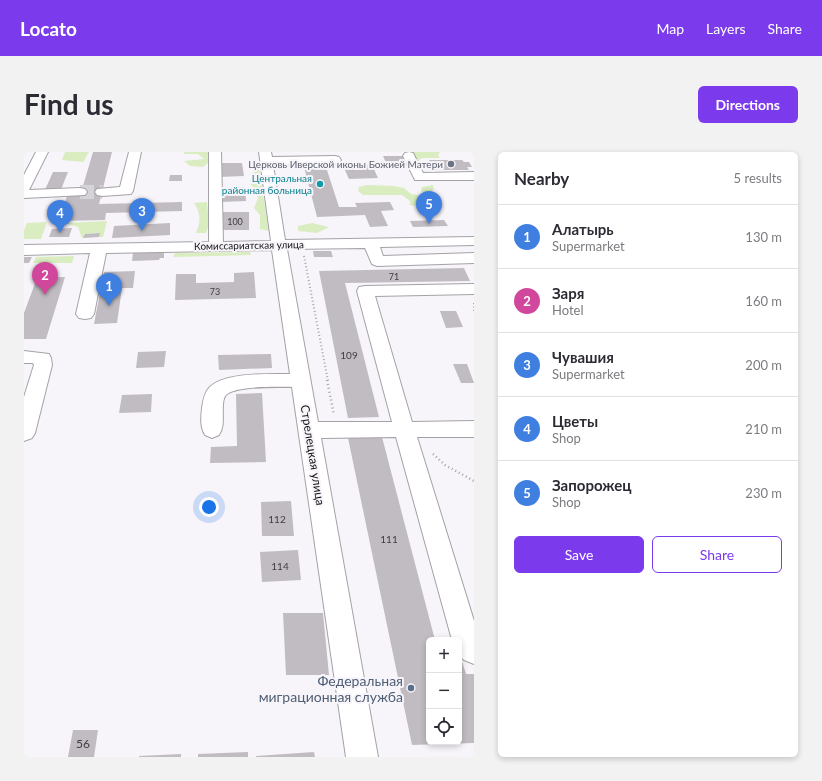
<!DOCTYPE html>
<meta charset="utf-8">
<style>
:root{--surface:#fff;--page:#f2f2f3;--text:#2b2b33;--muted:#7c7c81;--line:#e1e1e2;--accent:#7c3aed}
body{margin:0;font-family:Lato,sans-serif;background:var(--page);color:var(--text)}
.controls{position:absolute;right:12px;bottom:12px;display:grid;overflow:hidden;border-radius:6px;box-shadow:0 2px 6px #0003}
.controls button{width:36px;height:36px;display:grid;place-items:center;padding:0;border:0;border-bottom:1px solid var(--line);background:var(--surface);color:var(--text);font:20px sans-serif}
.you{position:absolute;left:185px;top:355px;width:14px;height:14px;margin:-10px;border:3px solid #fff;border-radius:50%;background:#1a73e8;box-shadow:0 0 0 6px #1a73e833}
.badge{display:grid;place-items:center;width:26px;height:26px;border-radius:50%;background:var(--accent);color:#fff;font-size:13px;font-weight:700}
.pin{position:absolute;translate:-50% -33px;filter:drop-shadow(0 1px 2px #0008)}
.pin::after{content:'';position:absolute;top:21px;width:14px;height:12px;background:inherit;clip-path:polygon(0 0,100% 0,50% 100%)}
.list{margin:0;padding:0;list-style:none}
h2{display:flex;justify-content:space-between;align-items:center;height:52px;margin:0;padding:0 16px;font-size:17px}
h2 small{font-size:13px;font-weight:400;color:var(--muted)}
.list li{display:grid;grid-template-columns:26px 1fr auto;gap:12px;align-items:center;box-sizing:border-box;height:64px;padding:0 16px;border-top:1px solid var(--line)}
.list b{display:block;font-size:15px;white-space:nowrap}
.list p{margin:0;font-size:13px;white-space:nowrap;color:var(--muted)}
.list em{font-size:13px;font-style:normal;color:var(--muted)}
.actions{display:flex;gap:8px;padding:12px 16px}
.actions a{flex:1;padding:9px 0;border:1px solid var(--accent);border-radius:6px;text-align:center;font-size:14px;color:var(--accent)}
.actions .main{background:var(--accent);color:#fff}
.icon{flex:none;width:22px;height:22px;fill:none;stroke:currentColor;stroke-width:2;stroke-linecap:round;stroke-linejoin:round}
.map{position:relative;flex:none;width:450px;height:605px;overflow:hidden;border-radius:6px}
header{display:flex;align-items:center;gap:24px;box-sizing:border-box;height:56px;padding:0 20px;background:var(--accent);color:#fff}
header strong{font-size:19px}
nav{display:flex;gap:22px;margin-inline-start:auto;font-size:14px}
.intro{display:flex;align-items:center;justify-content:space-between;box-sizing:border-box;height:96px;padding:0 24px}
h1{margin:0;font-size:28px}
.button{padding:10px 18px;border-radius:6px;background:var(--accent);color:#fff;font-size:14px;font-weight:700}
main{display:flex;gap:24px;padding:0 24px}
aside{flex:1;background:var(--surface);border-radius:6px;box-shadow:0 2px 6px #0003}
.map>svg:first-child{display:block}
</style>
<header>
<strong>Locato</strong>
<nav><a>Map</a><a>Layers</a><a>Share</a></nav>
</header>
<div class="intro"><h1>Find us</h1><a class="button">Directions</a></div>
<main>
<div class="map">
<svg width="450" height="605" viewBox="0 0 450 605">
<rect width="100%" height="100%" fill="#f7f4fa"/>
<path fill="#d9edc1" d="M41 0H65L59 10 38 8Z
M159 0H185L184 11 179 15 166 14 160 9 180 7 174 2H161Z
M388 0H415L416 1 414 3 416 6H398L395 8 398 13H394Z
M227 11H234L245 79 236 77V63L230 56 234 46 227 32 231 25Z
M343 33 370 34 380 36 387 42 394 43 397 49 396 55 386 53V49L378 43H339L334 39 335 35Z
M409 33 410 37 407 40 415 43 417 48 415 56 404 55 403 53 402 45 397 39 398 35Z
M183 50 185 72 182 81H172C177 69 177 62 170 51Z
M83 69 79 85H75V81L61 82 59 86H58L54 75 41 71Z
M23 70 17 87H0V78L3 71Z
M288 71 305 75 293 81 274 79V74Z
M226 100 227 103 149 105 151 101Z
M50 104 48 111H9L12 105Z"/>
<path fill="#c1bcc2" d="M69 0H88L75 52 158 50V59L82 61 81 68 35 69 43 44H56Z
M359 4H381L385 13H363Z
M405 8H438L440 10H445L448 15H443L445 18H411Z
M194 11H218L220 24 195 25Z
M348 13 354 26 325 27 319 14Z
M280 15H302L315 55H333L331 51 366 50 370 58 357 59 364 74 346 75 341 63 293 65Z
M29 20H44L36 40H20Z
M146 23H158V29H145Z
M221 35 222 49 196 50V36Z
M198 60H225V78H198Z
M420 68 424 74 389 75 386 69Z
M146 71V83L88 86 90 74Z
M48 76 45 85H25L28 77Z
M76 81 75 85 59 86 61 82Z
M289 99H307L309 105H290Z
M140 100V106H136L135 108 108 109 109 101Z
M0 105H8L5 111H0Z
M440 116 446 129 321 131 355 265 324 266 295 119Z
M111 119 109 136H98L93 171 70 172 80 120Z
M230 120 232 146 151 148 152 122H172V131L210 130V121Z
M41 125 22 187H0V161L13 126Z
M416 159H432L439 175 422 176Z
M142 199 140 215 112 216 114 200Z
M247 202 248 216 195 218 194 203Z
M429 212H443L450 231H437Z
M238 241 242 310 186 311 187 295 213 294 212 242Z
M128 242 127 260 95 261 98 243Z
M358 285 411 488H405V590H435V506H437L442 522H450V591L388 593 324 286Z
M267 349 270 384H238L237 350Z
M274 398 277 428 238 430 236 400Z
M259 461H299L305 523H262Z
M49 578H74L70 605H44Z
M224 600V605H174V602Z
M290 600 291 605H232V604Z
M157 602V605H115V604Z"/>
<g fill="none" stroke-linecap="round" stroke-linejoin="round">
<path stroke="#d5d2d8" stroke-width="14" stroke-dasharray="14 6" stroke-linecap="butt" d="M56 40H78"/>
<g stroke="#a5a2a7" stroke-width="2">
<path id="minor" d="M12 0H24L5 38 56 36 61 37 63 40 61 43 0 46V23Z
M105 0H117L109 39 107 42 78 44 73 43 71 40 73 37 96 35Z
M185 0H197L199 90 247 89 235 0H247L248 5 311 4 315 5 317 8 315 11 311 12 249 13 261 88 450 85V93L356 95 359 104 450 101V111L353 114 348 112 341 96 263 97 294 270H368L333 139 335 135 341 134 450 132V142L351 144 388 270 450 269V285H393L450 469V512L440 508 435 503V488H428L372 285 297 286 354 605H322L268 235C255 235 209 233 201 244 200 246 199 250 199 253 198 263 201 274 195 283L188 286 181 283C176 275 177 265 178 256 179 250 180 241 185 236 199 220 246 222 266 222L248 98 82 101 70 162 67 166 61 167 55 166 52 162 66 101 0 103V93L185 90Z
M385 0 389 1 399 21 450 20V28H391L379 4 381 1Z
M0 199 25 202 27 206 28 213 11 281 8 286 0 289V245L10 213 9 211H0Z"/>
</g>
<path stroke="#a6a4a8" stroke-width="2" stroke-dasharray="1 2.5" stroke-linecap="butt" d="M280 104 304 229
M450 151V159"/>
<path stroke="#a6a4a8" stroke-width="2.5" stroke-dasharray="1 3" stroke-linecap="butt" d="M303 228 310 263
M409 302 421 313 450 329"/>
<use href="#minor" fill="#fff" fill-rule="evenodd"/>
</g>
<circle fill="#6b7280" stroke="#f7f4fa" stroke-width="1.5" cx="427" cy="12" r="4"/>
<circle fill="#0f9aa8" stroke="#f7f4fa" stroke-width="1.5" cx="296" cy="32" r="4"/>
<circle fill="#5c6f8a" stroke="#f7f4fa" stroke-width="1.5" cx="387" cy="536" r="4"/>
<g text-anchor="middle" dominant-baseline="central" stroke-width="4" stroke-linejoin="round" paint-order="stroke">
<g font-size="9" fill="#3f3d40">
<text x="211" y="69">100</text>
<text x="370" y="124">71</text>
<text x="191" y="139">73</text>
</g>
<g font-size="10" fill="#5b616d" stroke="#f7f4fa" text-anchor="end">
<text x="419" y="12">Церковь Иверской иконы Божией Матери</text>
</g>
<g font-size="10" fill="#0d838f" stroke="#f7f4fa" text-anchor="end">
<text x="288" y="26">Центральная<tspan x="288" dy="12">районная больница</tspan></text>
</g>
<g font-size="10" fill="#141315" stroke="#f7f4fa">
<text transform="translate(225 93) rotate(-1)">Комиссариатская улица</text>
</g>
<g font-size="10" fill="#3f3d40">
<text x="325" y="203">109</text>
<text x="253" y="367">112</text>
<text x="365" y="387">111</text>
<text x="256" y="414">114</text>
</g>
<g font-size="12" fill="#141315" stroke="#f7f4fa">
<text transform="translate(289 303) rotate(81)">Стрелецкая улица</text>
</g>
<g font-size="12" fill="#3f3d40">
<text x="59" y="591">56</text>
</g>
<g font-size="14" fill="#4e5e75" stroke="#f7f4fa" text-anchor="end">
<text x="379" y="528">Федеральная<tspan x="379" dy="16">миграционная служба</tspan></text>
</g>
</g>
</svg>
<div class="controls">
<button>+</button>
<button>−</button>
<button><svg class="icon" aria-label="locate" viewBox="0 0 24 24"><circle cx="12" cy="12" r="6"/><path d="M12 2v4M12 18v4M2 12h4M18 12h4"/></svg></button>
</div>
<div class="you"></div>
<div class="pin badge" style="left:85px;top:154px;background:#3f7fe0">1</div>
<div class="pin badge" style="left:21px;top:143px;background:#d1479c">2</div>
<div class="pin badge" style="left:118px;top:79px;background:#3f7fe0">3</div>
<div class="pin badge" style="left:36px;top:81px;background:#3f7fe0">4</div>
<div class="pin badge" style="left:405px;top:72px;background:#3f7fe0">5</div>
</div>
<aside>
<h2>Nearby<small>5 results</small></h2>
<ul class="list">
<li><span class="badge" style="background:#3f7fe0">1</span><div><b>Алатырь</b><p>Supermarket</p></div><em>130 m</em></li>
<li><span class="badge" style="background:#d1479c">2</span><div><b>Заря</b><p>Hotel</p></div><em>160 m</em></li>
<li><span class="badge" style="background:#3f7fe0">3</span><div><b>Чувашия</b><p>Supermarket</p></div><em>200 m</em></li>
<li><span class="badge" style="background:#3f7fe0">4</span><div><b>Цветы</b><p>Shop</p></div><em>210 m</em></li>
<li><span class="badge" style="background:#3f7fe0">5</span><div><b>Запорожец</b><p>Shop</p></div><em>230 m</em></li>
</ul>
<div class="actions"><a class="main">Save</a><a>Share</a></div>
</aside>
</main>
